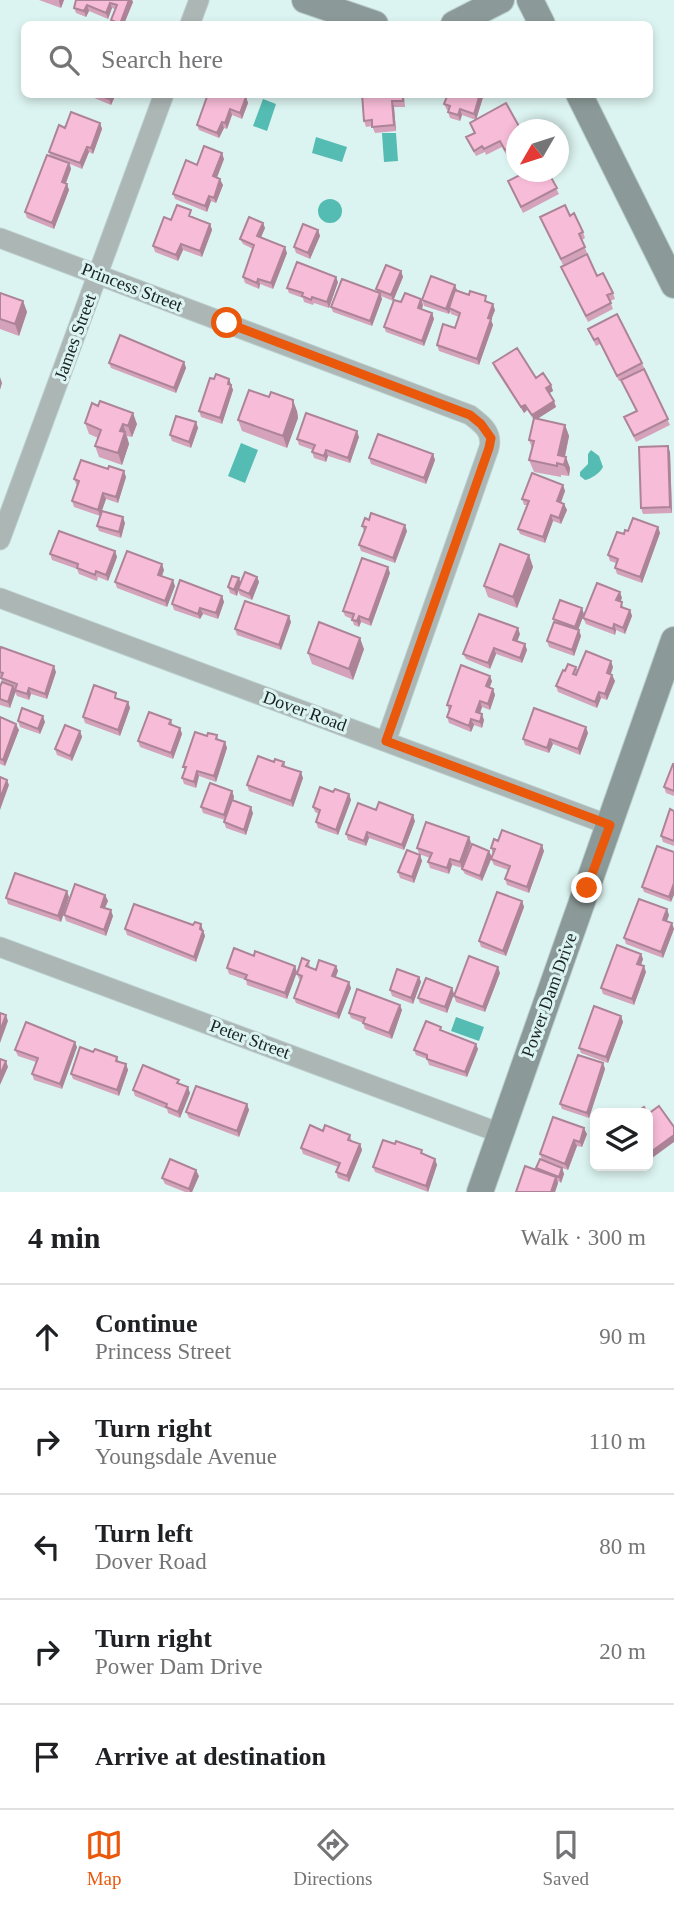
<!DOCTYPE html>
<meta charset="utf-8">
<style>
:root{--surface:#fff;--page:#f6f6f6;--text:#202124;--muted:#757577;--line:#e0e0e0;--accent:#ea580c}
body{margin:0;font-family:Georgia,serif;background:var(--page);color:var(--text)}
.controls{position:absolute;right:21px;bottom:21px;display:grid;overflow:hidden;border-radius:10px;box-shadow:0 4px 10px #0003}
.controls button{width:63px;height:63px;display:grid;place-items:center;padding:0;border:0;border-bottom:2px solid var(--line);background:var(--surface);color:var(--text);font:35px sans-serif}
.compass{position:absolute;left:506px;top:119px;width:63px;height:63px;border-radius:50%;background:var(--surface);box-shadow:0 4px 10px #0003;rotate:231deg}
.stop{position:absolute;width:21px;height:21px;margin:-16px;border:5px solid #ea580c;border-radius:50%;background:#fff}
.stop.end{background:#ea580c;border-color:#fff;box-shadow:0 2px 7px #0008}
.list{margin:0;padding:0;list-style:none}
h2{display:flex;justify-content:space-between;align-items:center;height:91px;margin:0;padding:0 28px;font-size:30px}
h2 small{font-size:23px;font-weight:400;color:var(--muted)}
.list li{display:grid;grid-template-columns:46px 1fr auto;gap:21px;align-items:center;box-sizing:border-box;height:105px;padding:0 28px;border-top:2px solid var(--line)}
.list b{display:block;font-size:26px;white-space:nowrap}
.list p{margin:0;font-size:23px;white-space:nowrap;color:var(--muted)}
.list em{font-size:23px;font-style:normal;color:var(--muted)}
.icon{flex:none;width:38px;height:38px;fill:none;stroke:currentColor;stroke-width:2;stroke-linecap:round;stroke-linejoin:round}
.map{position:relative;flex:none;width:674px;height:1192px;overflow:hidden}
.search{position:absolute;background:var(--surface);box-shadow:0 4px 10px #0003;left:21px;right:21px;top:21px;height:77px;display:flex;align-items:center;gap:18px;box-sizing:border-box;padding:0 24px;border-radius:10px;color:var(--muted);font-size:26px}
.sheet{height:616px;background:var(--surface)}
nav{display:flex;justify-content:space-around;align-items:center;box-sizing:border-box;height:98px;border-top:2px solid var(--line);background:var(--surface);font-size:19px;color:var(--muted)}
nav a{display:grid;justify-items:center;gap:4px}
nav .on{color:var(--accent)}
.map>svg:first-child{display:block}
</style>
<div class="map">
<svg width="674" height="1192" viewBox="0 0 674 1192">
<rect width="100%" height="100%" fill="#dcf4f1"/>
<path fill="#54bcb2" d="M263 99 276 104 267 131 253 126Z
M382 133H396L398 161 384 162Z
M316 137 347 147 342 162 312 153Z
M318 211a12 12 0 1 1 24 0a12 12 0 1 1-24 0Z
M241 443 258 450 245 483 228 476Z
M591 450 599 456 603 467C600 473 591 479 585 480L580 476V472L588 464V454Z
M456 1017 484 1027 479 1041 451 1031Z"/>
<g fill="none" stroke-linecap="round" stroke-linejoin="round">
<g stroke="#b9cecc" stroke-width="21">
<path id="street" d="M190 24 199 0
M0 238 470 415C482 424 493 432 489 448L386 741
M0 540 164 94
M0 598 609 825
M0 947 500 1133"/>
</g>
<g stroke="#b9cecc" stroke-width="28">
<path id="secondary" d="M305 0 375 24
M530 0 542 24
M454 24 501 0
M579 94 674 285
M480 1192 674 640"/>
</g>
<use href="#street" stroke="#acb6b4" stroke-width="19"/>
<use href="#secondary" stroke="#8b9a98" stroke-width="26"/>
</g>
<path fill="#d4a2ba" d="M39 0H64L61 8Z
M76 0H132L133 2 124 24H112L111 20 115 9 112 8 108 19 89 11 86 17 76 13 74 8Z
M85 94H116L111 105Z
M322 94H334L333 98Z
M362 94H404L405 107H394L396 131 375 133 372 126 366 127 364 121Z
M448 94H484L476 120 462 115 460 121 450 118 448 112V110H447L444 104Z
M246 97 248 103 242 119 232 115 227 129 224 128 219 138 199 130 197 125Z
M100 123 102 129 93 154 89 152 82 169 70 164 71 169 66 183 69 190 54 229 27 218 25 212 50 156 49 152 65 128Z
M470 123 516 130V150L507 156 502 147 486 155 485 152 476 156 466 137 474 133Z
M224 159 217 178 223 185 216 203 211 201 207 212 175 199 173 194 197 165Z
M522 172H548L559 194 523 213 508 181 523 173Z
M193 216V218L210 224 212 230 202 257 183 250 178 261 155 252 153 246 171 220Z
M570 216 583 232 585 238 582 240 587 253 563 265 540 217Z
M263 223 265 228 261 237 287 253 273 289 260 284 259 289 245 283 243 277 253 249 243 244 240 239Z
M318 230 320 236 310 259 296 253 294 247Z
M561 267 597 276 613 293 615 299 610 301 613 309 588 322Z
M401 271 403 277 393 301 381 296 382 299 372 326 333 312 331 307 377 292 376 289Z
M338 282 329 308 314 303 313 305 304 302 303 298 289 293 287 288Z
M457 291 488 302 495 310 491 320 493 325 479 365 439 351 437 345 455 328 459 317 451 314 450 311 449 314 424 306 422 300Z
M0 293 23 301 27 312 19 336 0 329Z
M421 299 423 305 422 310 432 313 434 319 424 346 386 332 384 327 401 302Z
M588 329 642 363 670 425 636 442 624 417 636 411 621 380 619 381 600 344 596 346Z
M184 362 186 368 176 393 111 368 109 363Z
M493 363 536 378 551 385 553 391 549 393 556 407 537 419 565 425 569 436 565 457 570 468 569 476 561 475V477L534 472 529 460 532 448 529 440 534 420 527 410 524 413 495 369Z
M214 379H229L233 390 222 424 201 417 199 411Z
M269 397 297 411 298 418 287 448 242 431 238 420Z
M196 422 198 428 191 448 172 441 170 435Z
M85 423 137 424 132 437 127 436 129 444 122 465 99 457 95 446 98 438 89 434Z
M359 437 350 463 328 456 326 462 314 458 312 452 313 450 299 445 297 439Z
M670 452 672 513 643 514 641 508Z
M433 454 435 460 426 484 371 464 369 458Z
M108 469 126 477 118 503 106 499 100 516 74 507 72 501 77 486 74 479Z
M563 485 565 491 561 503 564 504 567 510 561 524 553 521 545 543 520 534 518 529 527 505H524L522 499Z
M125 523 121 538 99 531 97 526Z
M362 526 407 531 395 563 361 551 359 545 364 531Z
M658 527 660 533 642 583 617 574 615 568 616 563 610 561 608 555 624 534Z
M115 551 117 557 108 581 98 577 97 581 79 574 77 569 52 560 50 554Z
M529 555 533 567 517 608 488 597 484 586Z
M164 570 162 576 175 586 167 607 117 588 115 582Z
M390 573 371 626 361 622 359 627 354 625 352 619 345 616 343 611Z
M257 577 259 582 252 600 240 595 238 591 237 596 230 593 228 587Z
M222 596 224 602 218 619 203 614 200 619 174 610 172 604Z
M622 598 620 602 624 608 630 610 632 616 625 634 616 630 615 635 586 624 583 618Z
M584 614 578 630 581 636 574 656 549 647 547 641 555 622 553 619Z
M291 622 281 650 237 635 235 629Z
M520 634 517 641 525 644 527 650 522 663 496 654 490 669 466 659 463 654Z
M364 649 353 680 312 664 308 653Z
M0 650 56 672 47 699 31 694 29 700 17 696 15 692 10 708 0 705V687L2 682 1 678 0 677Z
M576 667 578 671 613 667 611 674 615 681 607 700 601 698 597 708 558 692 556 686 565 671Z
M492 681 489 688 493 689 495 695 490 710 482 707 480 714 484 720 482 728 474 725 471 732 449 723 447 717 449 711 447 705Z
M119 699 128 702 130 708 120 736 85 723 83 717Z
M0 717 19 730 5 766 0 764Z
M171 720 173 725 180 728 182 734 173 759 140 747 138 741Z
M18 721 45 722 40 734 20 727Z
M80 731 82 737 72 761 57 755 55 749Z
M588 733 580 755 553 744 549 753 525 745 523 739Z
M217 735 218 740 225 742 227 748 216 782 199 776 196 788 184 784 182 778 185 770 183 767 207 736Z
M274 762H284L286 767 303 778 293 807 249 791 247 785Z
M674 764V796L666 793 664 787Z
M232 791 234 797 233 801 253 813 246 835 226 828 224 822 225 820 203 813 201 807Z
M333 792 349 794 351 800 338 835 318 828 316 822 319 814 315 812 313 807Z
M376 810 415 821 404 850 369 838 366 846 348 840 346 834Z
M674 811V846L663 842 661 836Z
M469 837 471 843 462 868 452 865 449 874 430 868 428 862 430 858 419 854 417 848Z
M498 841 544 851 529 893 507 885 505 879 508 870 494 865 491 859 493 854 491 848Z
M657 846 671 902 644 892 642 887Z
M420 855 422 861 414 883 400 878 398 872Z
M492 857 482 881 465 874 462 869Z
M105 895 108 901 105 908 113 916 106 936 66 921 64 915Z
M69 897 61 922 8 904 6 898Z
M522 901 524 907 506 956 481 947 479 941Z
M669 915 667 921 674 929 663 958 626 944 624 938Z
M125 929 203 931 205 936 196 962 127 935Z
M641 954 643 959 641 965 646 972 634 1005 603 994 601 988Z
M254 956 297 972 287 999 247 985 246 980 229 974 227 968Z
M309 961 310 968 316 970 336 966 338 971 335 977 351 988 339 1019 296 1003 294 998 300 980 299 979 297 974Z
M500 973 485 1012 456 1002 454 996Z
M419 977 421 982 413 1004 392 996 390 990Z
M452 988 454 994 447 1013 420 1003 418 998Z
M402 1010 392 1039 365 1029 363 1023 351 1018 349 1013Z
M621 1016 623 1022 608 1063 581 1053 579 1048Z
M442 1030 478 1049 467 1077 429 1065 427 1059 416 1055 414 1050Z
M77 1047 62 1089 34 1080 32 1074 36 1062 18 1056 15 1050Z
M93 1052 117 1057 119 1062 126 1064 128 1070 119 1096 73 1079 71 1074Z
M603 1063 605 1069 589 1118 562 1109 560 1104Z
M181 1085 190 1093 180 1118 168 1113 167 1109 135 1096 133 1090Z
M247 1104 249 1110 239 1137 189 1118 186 1112Z
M323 1131 350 1135 352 1142 360 1144 362 1150 349 1182 338 1178 336 1172 338 1167 303 1154 301 1148Z
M587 1134 582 1147 577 1146 568 1170 554 1165 562 1168 564 1174 561 1183 558 1181V1183L555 1192H516L537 1170 536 1168 542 1160 540 1154Z
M423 1154 435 1159 437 1165 428 1192 375 1172 373 1167Z
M199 1176 192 1192H185L165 1184 162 1178Z"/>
<path fill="#ad8497" d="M59 0H64L61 8 59 2Z
M129 0H132L133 2 124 24H120Z
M110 3 112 8 108 19 106 13Z
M87 5 89 11 86 17 84 11Z
M111 94H116L111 105 109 99Z
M480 94H484L476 120 474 114Z
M246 97 248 103 242 119 240 113Z
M392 101 394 107 396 131 394 125Z
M230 109 232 115 227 129 225 123Z
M460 109 462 115 460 121 458 115Z
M222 122 224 128 219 138 217 133Z
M100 123 102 129 93 154 91 148Z
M87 147 89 152 82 169 80 163Z
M222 153 224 159 215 182 213 176Z
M69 163 71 169 64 188 62 182Z
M220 179 223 185 216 203 214 198Z
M67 184 69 190 54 229 52 223Z
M209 196 211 201 207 212 205 206Z
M263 223 265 228 259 242 257 236Z
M210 224 212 230 202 257 200 251Z
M318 230 320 236 310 259 308 253Z
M181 244 183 250 178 261 176 255Z
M285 247 287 253 273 289 271 283Z
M401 271 403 277 393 301 391 295Z
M336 277 338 282 329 308 327 302Z
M258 279 260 284 259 289 257 283Z
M455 285 457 290 449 308 450 311 449 314 446 309Z
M380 293 382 299 372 326 370 321Z
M421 299 423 305 420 314 418 308Z
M23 301 27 312 19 336 15 324Z
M493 304 495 310 491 320 493 325 479 365 477 359Z
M432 313 434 319 424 346 422 341Z
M184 362 186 368 176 393 174 388Z
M0 377 2 383 0 390Z
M229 379 233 390 222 424 220 418Z
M551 385 553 391 548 394 546 388Z
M293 400 297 411 298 418 287 448 283 436Z
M554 401 556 407 534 421 532 415Z
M525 405 527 410 524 413 521 407Z
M133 413 137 424 132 437 128 426Z
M196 422 198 428 191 448 189 442Z
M123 424 129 444 122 465 118 453 120 431Z
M565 425 569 436 563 465 558 455Z
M357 431 359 437 350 463 348 458Z
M668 446 670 452 672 513 670 507Z
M326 450 328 456 326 462 324 456Z
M433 454 435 460 426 484 424 478Z
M566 457 570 468 569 476 564 465Z
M124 471 126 477 118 503 116 497Z
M563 485 565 491 559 507 557 501Z
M103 493 106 499 100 516 98 510Z
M564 504 567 510 561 524 559 518Z
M551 515 553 521 545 543 543 537Z
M123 517 125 523 121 538 119 532Z
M405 525 407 531 395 563 393 558Z
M658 527 660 533 642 583 640 577Z
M115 551 117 557 108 581 106 575Z
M529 555 533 567 517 608 513 597Z
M162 564 164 570 160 581 158 575Z
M388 567 390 573 371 626 369 620Z
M257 577 259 582 252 600 249 594Z
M239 578 241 584 238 589V591L237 596 234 590Z
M173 580 175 586 167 607 165 601Z
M620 592 622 598 618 606 616 600Z
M222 596 224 602 218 619 216 613Z
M200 608 203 614 200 619 198 614Z
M582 608 584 614 577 633 575 627Z
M630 610 632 616 625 634 623 628Z
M289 616 291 622 281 650 279 645Z
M359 616 361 622 359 627 357 621Z
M614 624 616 630 615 635 613 629Z
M518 628 520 634 516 645 513 640Z
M579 630 581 636 574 656 572 650Z
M360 638 364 649 353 680 349 669Z
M525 644 527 650 522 663 520 658Z
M494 648 496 654 490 669 488 663Z
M611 661 613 667 609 678 607 673Z
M54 666 56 672 47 699 45 694Z
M612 675 615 681 607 700 605 694Z
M490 676 492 681 488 692 486 686Z
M13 686 16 691 10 708 8 702Z
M29 688 31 694 29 700 27 694Z
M493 689 495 695 490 710 488 704Z
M599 692 601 698 597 708 595 702Z
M480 701 482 707 478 718 476 712Z
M128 702 130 708 120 736 118 730Z
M482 714 484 720 482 728 480 722Z
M43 716 45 722 40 734 38 729Z
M471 719 474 725 471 732 469 726Z
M16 724 19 730 5 766 3 760Z
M586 727 588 733 580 755 578 749Z
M180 728 182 734 173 759 171 753Z
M80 731 82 737 72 761 70 756Z
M550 739 553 744 549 753 547 748Z
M225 742 227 748 216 782 214 776Z
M197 771 199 776 196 788 194 782Z
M301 772 303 778 293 807 291 801Z
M7 780 9 785 0 810V799Z
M232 791 234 797 226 821 224 815Z
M349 794 351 800 338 835 336 830Z
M251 807 253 813 246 835 244 830Z
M413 815 415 821 404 850 402 845Z
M367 832 369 838 366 846 364 841Z
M469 837 471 843 462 868 460 862Z
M542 845 544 851 529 893 527 887Z
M489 851 492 857 482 881 480 876Z
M420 855 422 861 414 883 412 877Z
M450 859 452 865 449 874 447 868Z
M674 883V895L671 902 669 897Z
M67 891 69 897 61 922 58 916Z
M105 895 108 901 103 912 101 907Z
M522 901 524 907 506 956 503 951Z
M667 909 669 915 665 926 663 920Z
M111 910 113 916 106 936 104 930Z
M672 923 674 929 663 958 661 952Z
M201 924 205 936 196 962 194 957Z
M641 954 643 959 639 970 637 964Z
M295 966 297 972 287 999 285 993Z
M336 966 338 971 334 982 332 976Z
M644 966 646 972 634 1005 632 999Z
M498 967 500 973 485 1012 483 1007Z
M419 977 421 982 413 1004 411 998Z
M349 982 351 988 339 1019 337 1014Z
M452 988 454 994 447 1013 445 1007Z
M400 1005 402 1010 392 1039 389 1033Z
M6 1015 8 1021 0 1043V1031Z
M621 1016 623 1022 608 1063 606 1057Z
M75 1042 77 1047 62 1089 60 1084Z
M476 1044 478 1049 467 1077 465 1072Z
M6 1061 8 1067 0 1085V1075Z
M603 1063 605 1069 589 1118 587 1113Z
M126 1064 128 1070 119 1096 117 1090Z
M188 1087 190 1093 180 1118 178 1112Z
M247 1104 249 1110 239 1137 237 1131Z
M584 1128 587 1134 582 1147 580 1142Z
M674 1135V1142L648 1161V1154Z
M574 1140 577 1146 568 1170 565 1164Z
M360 1144 362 1150 349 1182 347 1176Z
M435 1159 437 1165 428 1192 426 1186Z
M562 1168 564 1174 561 1183 559 1177Z
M196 1170 199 1176 192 1192H190L189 1189Z
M556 1177 558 1183 555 1192H551Z"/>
<path fill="#f7bcd8" stroke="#ad8497" stroke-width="2" d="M76 0H129L120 24 111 20 117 5 110 3 106 13 87 5 84 11 74 8Z
M97 94H111L109 99Z
M208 94H240L246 97 240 113 230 109 225 123 222 122 217 133 197 125Z
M362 94H403V101H392L394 125 372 127V120L364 121Z
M448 94H480L474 114 460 109 458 115 448 112 450 106 444 104Z
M506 103 521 130H516V143L505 150 500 141 484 149 482 146 474 151 466 137 475 133 470 123Z
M71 112 100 123 91 148 87 147 80 163 49 152 59 125 65 128Z
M204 146 222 153 213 176 220 179 214 198 209 196 205 206 173 194 186 160 197 165Z
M47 155 69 163 62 182 67 184 52 223 25 212Z
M523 172H548L557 188 521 207 508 181 524 173Z
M177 205 191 210 189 216 210 224 200 251 181 244 176 255 153 246 164 217 171 220Z
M565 205 570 216 574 213 583 232 579 234 585 247 561 259 540 217Z
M249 217 263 223 257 236 285 247 271 283 258 279 257 283 243 277 254 245 240 239Z
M303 224 318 230 308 253 294 247Z
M587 254 597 276 603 273 613 293 607 295 611 303 586 316 561 267Z
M297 262 336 277 327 302 312 297 311 300 302 296 303 293 287 288Z
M386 265 401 271 391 295 376 289Z
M431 276 455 285 446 309 422 300Z
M342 279 380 293 370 321 331 307Z
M455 290 469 295 470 291 486 296 485 301 493 304 488 318 491 319 477 359 437 345 443 324 455 328 460 313 449 308Z
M0 293 23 301 15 324 0 319Z
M405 293 421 299 418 308 432 313 422 341 384 327 394 300 401 302Z
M617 314 642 363 617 376 598 338 594 340 588 329Z
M120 335 184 362 174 388 109 363Z
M517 348 536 378 543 373 551 385 546 388 554 401 532 415 525 405 521 407 493 363Z
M644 369 668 419 634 436 624 417 637 411 621 380Z
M216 374 229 379 228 384 231 385 220 418 199 411 210 378 214 379Z
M249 390 269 397 271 392 293 400V407L283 436 238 420Z
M100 401 133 413 128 426 123 424 120 431 125 432 118 453 95 446 101 430 85 423 92 403 98 406Z
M306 413 357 431 348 458 326 450 324 456 312 452 315 445 297 439Z
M176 416 196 422 189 442 170 435Z
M534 418 565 425 558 455 566 457 564 465 557 463V466L529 460 534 441 529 440Z
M378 434 433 454 424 478 369 458Z
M668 446 670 507 641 508 639 447Z
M81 460 108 469 109 466 124 471 116 497 103 493 98 510 72 501 79 481 74 479Z
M532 473 563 485 557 501 564 504 559 518 551 515 543 537 518 529 529 501 522 499Z
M102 511 123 517 119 532 97 526Z
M371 513 405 525 393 558 359 545 366 527 362 526 365 518 369 520Z
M633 518 658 527 640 577 615 568 618 559 608 555 617 532 624 534 625 530 628 531Z
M59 531 115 551 106 575 96 571 95 575 77 568 78 564 50 554Z
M500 544 529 555 513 597 484 586Z
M127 551 162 564 158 575 173 580 165 601 115 582Z
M362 558 388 567 369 620 359 616 357 621 352 620 354 614 343 611Z
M245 572 257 577 249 594 238 589Z
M232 576 239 578 234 590 228 587Z
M180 580 222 596 216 613 200 608 198 614 172 604Z
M597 583 620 592 616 600 622 602 621 607 630 610 623 628 614 624 613 629 583 618Z
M560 600 582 608 575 627 553 619Z
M245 601 289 616 279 645 235 629Z
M479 614 518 628 513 640 525 644 520 658 494 648 488 663 463 654Z
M319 622 360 638 349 669 308 653Z
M554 622 579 630 572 650 547 641Z
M1 647 54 666 45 694 29 688 27 694 15 690 17 684 1 678 3 673 0 672V650Z
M586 651 611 661 607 673 612 675 605 694 599 692 595 702 556 686 563 670 565 671 568 664 576 667 573 674 576 675Z
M461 665 490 676 486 686 493 689 488 704 480 701 476 712 482 714 480 722 471 719 469 726 447 717 451 706 447 705Z
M2 682 13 686 8 702 0 699V687Z
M94 685 116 693 115 698 128 702 118 730 83 717Z
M22 708 43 716 38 729 18 721Z
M534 708 586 727 578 749 550 739 547 748 523 739Z
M149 712 171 720 169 724 180 728 171 753 138 741Z
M0 717 16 724 3 760 0 759Z
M65 725 80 731 70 756 55 749Z
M195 732 207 736 208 733 217 735 216 739 225 742 214 776 197 771 194 782 182 778 186 767H183Z
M258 756 274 762 275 759 284 762 282 766 301 772 291 801 247 785Z
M673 764H674V791L664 787Z
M0 777 7 780 0 799Z
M210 783 232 791 224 815 201 807Z
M320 787 333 792 335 789 349 794 336 830 316 822 320 810 313 807Z
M232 800 251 807 244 830 224 822Z
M379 802 413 815 402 845 367 832 364 841 346 834 358 803 376 810Z
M670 809 674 811V841L661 836Z
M426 822 469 837 460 862 450 859 447 868 428 862 432 853 417 848Z
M502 830 542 845 527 887 505 879 510 866 491 859 495 849 491 848 494 839 498 841Z
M472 844 489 851 480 876 462 869Z
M657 846 674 852V883L669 897 642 887Z
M407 850 420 855 412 877 398 872Z
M15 873 67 891 58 916 6 898Z
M75 884 105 895 101 907 111 910 104 930 64 915Z
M497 892 522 901 503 951 479 941Z
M639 899 667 909 663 920 672 923 661 952 624 938Z
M134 904 193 925 195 922 201 924 200 929 203 931 194 957 125 929Z
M617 945 641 954 637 964 644 966 632 999 601 988Z
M234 948 254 956 255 951 295 966 285 993 245 979 247 975 227 968Z
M469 956 498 967 483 1007 454 996Z
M302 958 309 961 306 966 316 970 319 960 336 966 332 976 349 982 337 1014 294 998 302 976 297 974Z
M397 969 419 977 411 998 390 990Z
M426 978 452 988 445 1007 418 998Z
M357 989 400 1005 389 1033 363 1023 365 1018 349 1013Z
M594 1006 621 1016 606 1057 579 1048Z
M0 1013 6 1015 0 1031Z
M426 1021 441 1027 440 1030 476 1044 465 1072 427 1059V1055L414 1050Z
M26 1022 75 1042 60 1084 32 1074 38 1058 15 1050Z
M80 1047 93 1052 95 1049 117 1057 116 1061 126 1064 117 1090 71 1074Z
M578 1055 603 1063 587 1113 560 1104Z
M0 1059 6 1061 0 1075Z
M143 1065 179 1080 177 1083 188 1087 178 1112 166 1107 167 1104 133 1090Z
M196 1086 247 1104 237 1131 186 1112Z
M659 1106 674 1127V1135L648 1154V1113H635L644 1107 648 1114Z
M553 1117 584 1128 580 1142 574 1140 565 1164 540 1154Z
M310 1125 323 1131 325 1125 350 1135 348 1140 360 1144 347 1176 336 1172 340 1163 301 1148Z
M383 1140 395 1144 396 1141 422 1150 421 1153 435 1159 426 1186 373 1167Z
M170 1159 196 1170 189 1189 162 1178Z
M540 1159 562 1168 559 1177 536 1168Z
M525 1166 556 1177 551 1192H516Z"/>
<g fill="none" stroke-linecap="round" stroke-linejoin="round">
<path stroke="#ea580c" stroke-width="9" d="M227 323 470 415 481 424 491 438 489 448 386 741 610 825 587 888"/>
</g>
<g text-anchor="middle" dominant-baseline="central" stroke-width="6" stroke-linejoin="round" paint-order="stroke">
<g font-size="18" fill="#192221" stroke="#dcf4f1">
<text transform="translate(132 287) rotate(21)">Princess Street</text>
<text transform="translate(75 337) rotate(-70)">James Street</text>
<text transform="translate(305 711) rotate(20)">Dover Road</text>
<text transform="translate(549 995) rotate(-70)">Power Dam Drive</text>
<text transform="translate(250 1039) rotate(20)">Peter Street</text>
</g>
</g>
</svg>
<div class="controls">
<button><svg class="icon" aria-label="layers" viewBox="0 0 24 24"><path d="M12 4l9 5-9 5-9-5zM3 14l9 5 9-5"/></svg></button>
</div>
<svg class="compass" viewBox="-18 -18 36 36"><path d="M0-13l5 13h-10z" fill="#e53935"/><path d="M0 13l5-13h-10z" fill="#757577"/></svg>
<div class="stop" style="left:227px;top:323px"></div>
<div class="stop end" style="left:587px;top:888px"></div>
<div class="search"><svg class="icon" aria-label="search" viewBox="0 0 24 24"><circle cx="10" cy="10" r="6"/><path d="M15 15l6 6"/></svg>Search here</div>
</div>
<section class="sheet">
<h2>4 min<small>Walk · 300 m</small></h2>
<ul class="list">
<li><svg class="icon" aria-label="ahead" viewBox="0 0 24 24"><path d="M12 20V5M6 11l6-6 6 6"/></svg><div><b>Continue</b><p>Princess Street</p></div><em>90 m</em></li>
<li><svg class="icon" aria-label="right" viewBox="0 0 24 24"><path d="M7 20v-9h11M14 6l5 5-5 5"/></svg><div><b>Turn right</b><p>Youngsdale Avenue</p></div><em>110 m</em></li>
<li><svg class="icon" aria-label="left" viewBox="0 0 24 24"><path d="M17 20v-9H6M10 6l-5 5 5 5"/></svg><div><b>Turn left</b><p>Dover Road</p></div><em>80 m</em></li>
<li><svg class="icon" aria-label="right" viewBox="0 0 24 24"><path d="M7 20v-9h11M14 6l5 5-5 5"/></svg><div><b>Turn right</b><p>Power Dam Drive</p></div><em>20 m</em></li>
<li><svg class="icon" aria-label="arrive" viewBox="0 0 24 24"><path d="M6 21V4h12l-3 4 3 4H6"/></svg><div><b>Arrive at destination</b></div></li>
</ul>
</section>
<nav>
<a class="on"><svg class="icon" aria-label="map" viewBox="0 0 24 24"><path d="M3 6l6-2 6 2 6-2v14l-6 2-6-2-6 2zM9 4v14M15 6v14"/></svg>Map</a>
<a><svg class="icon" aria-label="directions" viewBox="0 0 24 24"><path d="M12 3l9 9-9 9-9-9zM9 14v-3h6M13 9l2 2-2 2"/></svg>Directions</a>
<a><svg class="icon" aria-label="saved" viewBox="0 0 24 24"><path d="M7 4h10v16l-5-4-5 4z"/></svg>Saved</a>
</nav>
